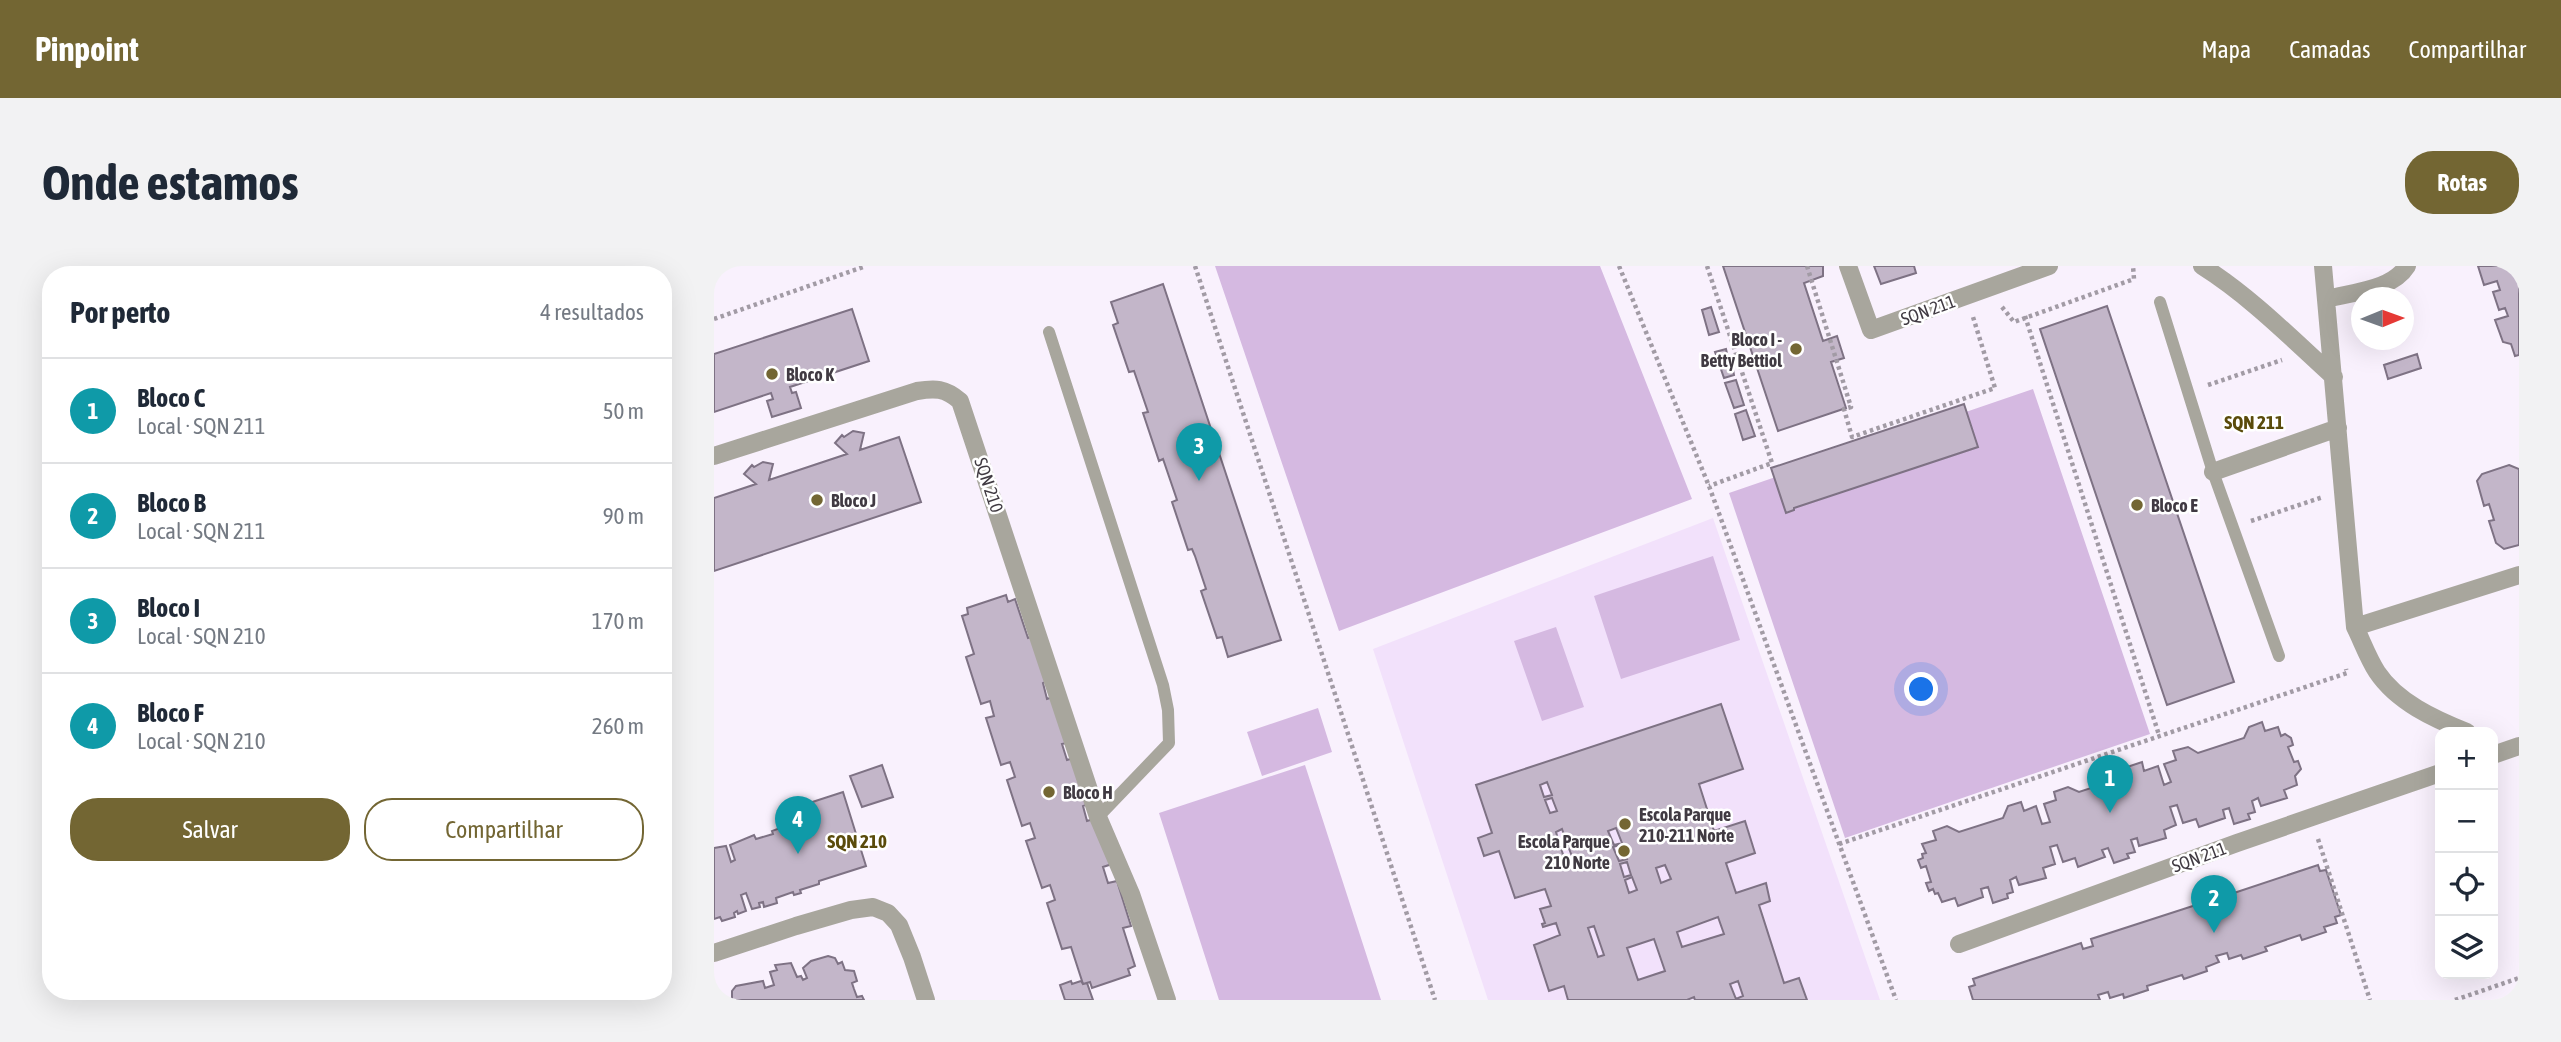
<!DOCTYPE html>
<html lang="pt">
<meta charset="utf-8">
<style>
:root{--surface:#fff;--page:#f2f2f3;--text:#1f2937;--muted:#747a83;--line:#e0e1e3;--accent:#736633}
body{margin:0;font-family:"Asap Condensed",sans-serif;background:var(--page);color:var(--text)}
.controls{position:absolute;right:21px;bottom:21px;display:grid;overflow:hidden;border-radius:14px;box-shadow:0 7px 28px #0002}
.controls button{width:63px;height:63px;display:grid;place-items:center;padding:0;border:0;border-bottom:2px solid var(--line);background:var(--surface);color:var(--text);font:35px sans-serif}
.compass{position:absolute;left:1637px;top:21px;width:63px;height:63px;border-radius:50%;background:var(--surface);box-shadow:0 7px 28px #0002;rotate:89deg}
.you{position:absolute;left:1208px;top:424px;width:24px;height:24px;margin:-18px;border:5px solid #fff;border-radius:50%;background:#1a73e8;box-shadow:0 0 0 10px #1a73e833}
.badge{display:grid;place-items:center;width:46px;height:46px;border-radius:50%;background:var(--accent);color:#fff;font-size:23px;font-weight:700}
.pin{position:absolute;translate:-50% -58px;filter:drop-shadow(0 2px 4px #0008)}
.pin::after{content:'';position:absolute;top:37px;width:24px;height:21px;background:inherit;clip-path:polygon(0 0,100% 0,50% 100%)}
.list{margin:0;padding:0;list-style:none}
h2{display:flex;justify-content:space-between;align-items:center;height:91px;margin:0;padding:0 28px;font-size:30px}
h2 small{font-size:23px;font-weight:400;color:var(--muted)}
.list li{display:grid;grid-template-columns:46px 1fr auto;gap:21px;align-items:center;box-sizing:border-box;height:105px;padding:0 28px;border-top:2px solid var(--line)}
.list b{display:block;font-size:26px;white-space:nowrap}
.list p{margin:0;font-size:23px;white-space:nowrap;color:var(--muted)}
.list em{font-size:23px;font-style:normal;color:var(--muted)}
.actions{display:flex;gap:14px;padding:21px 28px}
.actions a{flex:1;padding:16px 0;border:2px solid var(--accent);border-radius:28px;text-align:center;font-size:24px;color:var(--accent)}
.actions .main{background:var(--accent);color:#fff}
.icon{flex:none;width:38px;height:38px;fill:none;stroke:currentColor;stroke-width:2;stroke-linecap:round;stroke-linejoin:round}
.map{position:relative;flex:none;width:1805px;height:734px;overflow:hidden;border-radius:28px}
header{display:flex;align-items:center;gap:42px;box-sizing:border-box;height:98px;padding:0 35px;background:var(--accent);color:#fff}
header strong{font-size:33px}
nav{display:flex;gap:38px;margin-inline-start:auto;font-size:24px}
.intro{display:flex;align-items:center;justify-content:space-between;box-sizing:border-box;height:168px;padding:0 42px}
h1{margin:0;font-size:49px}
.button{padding:18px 32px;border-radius:28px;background:var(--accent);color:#fff;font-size:24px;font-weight:700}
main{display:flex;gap:42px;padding:0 42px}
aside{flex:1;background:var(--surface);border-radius:28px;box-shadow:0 7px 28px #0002}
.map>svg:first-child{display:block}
</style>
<header>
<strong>Pinpoint</strong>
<nav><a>Mapa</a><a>Camadas</a><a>Compartilhar</a></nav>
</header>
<div class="intro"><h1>Onde estamos</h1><a class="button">Rotas</a></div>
<main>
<aside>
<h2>Por perto<small>4 resultados</small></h2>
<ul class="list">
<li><span class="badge" style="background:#0f9aa8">1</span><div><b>Bloco C</b><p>Local · SQN 211</p></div><em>50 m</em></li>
<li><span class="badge" style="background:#0f9aa8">2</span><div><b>Bloco B</b><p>Local · SQN 211</p></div><em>90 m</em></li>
<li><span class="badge" style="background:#0f9aa8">3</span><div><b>Bloco I</b><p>Local · SQN 210</p></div><em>170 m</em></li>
<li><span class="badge" style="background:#0f9aa8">4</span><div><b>Bloco F</b><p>Local · SQN 210</p></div><em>260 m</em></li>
</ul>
<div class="actions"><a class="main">Salvar</a><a>Compartilhar</a></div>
</aside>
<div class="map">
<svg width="1805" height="734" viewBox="0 0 1805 734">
<rect width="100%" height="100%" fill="#f9f1fd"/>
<path fill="#f2e1fb" d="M999 252 1166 734H774L659 383Z"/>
<path fill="#d5b9e1" d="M501 0H886L978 233 625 365Z
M1319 123 1436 468 1131 572 1015 227Z
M999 290 1026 374 907 413 880 330Z
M842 361 870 441 828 455 800 375Z
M604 442 618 486 548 510 533 466Z
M591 499 667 734H505L445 547Z"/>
<path fill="#c3b6c9" stroke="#7e7284" stroke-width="2" fill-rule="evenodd" d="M1009 0H1109V10L1090 17 1109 75 1123 70 1130 92 1117 96 1132 142 1064 165Z
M1160 0H1200L1202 7 1167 18Z
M1764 0H1805V89L1801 90 1797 78 1789 76 1781 54 1794 50 1791 42 1785 44 1779 26 1786 24 1783 15 1770 19Z
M449 18 567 374 514 391 508 371 503 372 487 325 492 323 481 290 478 283 474 284 458 236 463 234 449 193 445 195 429 147 434 146 420 105 415 106 399 59 404 57 397 36Z
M1393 40 1520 416 1453 439 1326 63Z
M997 41 1005 66 995 69 988 44Z
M138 43 155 95 76 121 78 127 82 126 87 142 58 151 53 135 59 133 57 127 0 146V88Z
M1012 83 1014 92 1017 91 1020 109 1010 112 1001 86Z
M1703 88 1707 102 1674 113 1670 99Z
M1022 114 1030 139 1020 142 1011 117Z
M1250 138 1264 181 1080 242V244L1072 247 1057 202Z
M1032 144 1041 170 1029 174 1021 148Z
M139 165 150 167 146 184 185 171 207 236 0 305V232L42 218 30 208 38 199 40 201 49 196 59 198 55 214 133 188 121 177 128 169 130 171Z
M1795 199 1805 203V279L1790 283 1782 277 1775 255 1780 254 1775 238 1770 240 1763 215 1768 208Z
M292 329 294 336 301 333 314 372 322 369 336 414 329 417 333 433 342 430 357 476 348 478 353 494 363 491 377 537 369 540 373 555 383 552 398 598 389 601 394 617 403 615 417 660 409 662 421 700 414 703 416 709 378 722 376 716 369 718 357 681 348 683 333 637 341 634 336 619 328 622 312 575 321 572 316 557 308 560 293 514 301 511 296 496 287 499 272 452 280 450 276 435 267 438 252 391 260 388 248 350 254 348 253 342Z
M1007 438 1029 503 985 518 1000 565 1031 555 1041 587 1012 597 1022 627 1052 617 1056 635 1045 639 1070 717 1085 712 1093 734H981L980 731 973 734H854L850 720 835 725 820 679 846 669 842 657 829 661 828 658 831 657 826 643 837 640 831 623 801 632 785 585 770 590 764 572 778 567 762 519ZM833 516 838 529 830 531 826 519ZM838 532 843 545 836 547 831 534ZM902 562 908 577 900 579 894 565ZM848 563 853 577 846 580 842 566ZM908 578 913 593 905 595 899 581ZM854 580 859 593 851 595 847 582ZM913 596 917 609 910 611 906 598ZM951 599 957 613 947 617 942 602ZM918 611 923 624 915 627 911 614ZM1004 651 1010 668 968 681 963 666ZM880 660 890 689 884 691 874 662ZM940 673 951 705 924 714 913 682ZM1024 715 1029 730 1022 733 1016 718Z
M1548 456 1551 465 1564 461 1567 470 1571 468 1577 472 1579 479 1574 481 1580 496 1584 495 1587 503 1581 510 1583 519 1570 524 1573 532 1547 540 1544 532 1538 535 1541 546 1534 548 1536 553 1520 558 1515 542 1509 544 1511 552 1485 561 1482 553 1469 557 1463 539 1456 541 1462 559 1450 564 1452 572 1425 580 1423 572 1417 574 1421 586 1413 588 1415 592 1400 597 1394 582 1388 584 1391 591 1364 601 1361 592 1349 596 1343 579 1336 581 1341 598 1329 602 1332 612 1305 619 1302 611 1296 614 1299 626 1293 628 1294 632 1279 637 1274 621 1267 623 1269 631 1244 640 1241 632 1228 636 1224 627 1221 628 1219 623 1215 625 1212 617 1217 616 1212 600 1207 602 1204 594 1209 592 1208 588 1212 587 1208 578 1222 574 1219 565 1233 560 1245 566 1289 552 1294 540 1307 536 1310 545 1322 540 1328 558 1336 556 1330 538 1342 534 1340 526 1354 521 1365 526 1408 512 1413 501 1428 496 1430 505 1444 500 1450 519 1457 516 1450 498 1462 494 1459 485 1474 481 1484 487 1530 472 1535 461Z
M168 499 179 531 148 541 136 510Z
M129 526 152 600 105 615V618L86 624 87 627 80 629 79 626 62 632 63 637 50 641 49 636 45 637 46 641 38 643 32 627 27 629 32 645 24 648 23 645 20 647 21 651 8 655 6 651 0 653V582L12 580 17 596 21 594 16 579 40 569 42 573 59 568 58 565 66 562 67 565 86 559 80 542Z
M1604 599 1606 605 1612 604 1627 649 1621 651 1623 657 1610 661 1612 666 1588 674 1586 669 1551 681 1553 685 1529 693 1527 689 1515 693 1513 687 1502 690 1505 696 1492 701 1493 705 1470 713 1468 709 1433 720 1434 724 1410 732 1409 728 1396 732 1394 726 1384 729 1386 734H1259L1255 721 1261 719 1259 713 1367 677 1369 683 1379 680 1377 673 1485 638 1488 645 1498 641 1496 635Z
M114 690 121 692 124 698 128 696 131 704 140 705 143 715 138 717 140 723 143 731 148 730 150 734H14L18 733V725L22 720 49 715 51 722 60 719 56 706 63 704 61 699 77 697 83 711 87 710 89 714 93 712 89 702 97 695Z
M357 715 358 718 367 715 369 718 373 717 379 734H351L346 719Z"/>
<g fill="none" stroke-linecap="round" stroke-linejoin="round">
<path stroke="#a29ba5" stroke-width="4.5" stroke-dasharray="3.5 3.5" stroke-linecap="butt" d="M481 0 721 734
M905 0 995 220 1182 734
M993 0 1058 197 995 220
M1093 0 1137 141 1130 143 1138 171 1281 122 1259 51
M1288 41 1300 56 1420 13 1419 0
M1311 50 1445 469
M0 53 152 0
M1494 119 1568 94
M1537 255 1609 231
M1604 573 1656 734
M1125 578 1633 407 1632 403
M1741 734 1805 712"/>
<path stroke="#a8a69d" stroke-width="12" d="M1446 36 1499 206 1565 390
M335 66 449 419 454 444 455 477 384 551"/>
<path stroke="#a8a69d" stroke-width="18" d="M1134 0 1157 64 1335 0
M1488 0C1537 31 1577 72 1620 111
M1609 0 1641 361C1648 375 1654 392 1663 406 1683 436 1720 453 1753 466
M1613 33C1639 26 1678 24 1693 0
M0 190 203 125C221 122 231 122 246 135L384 551 417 628 453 734
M1499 206 1624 162
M1641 361 1805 309
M1779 489 1805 480
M1245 678 1523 577 1726 507
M0 687 82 660 137 644 159 641 174 647 185 659 198 691 212 734"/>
</g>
<g fill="#736633" stroke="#fff" stroke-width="2.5">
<circle cx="1082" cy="83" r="7"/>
<circle cx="58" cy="108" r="7"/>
<circle cx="103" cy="234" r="7"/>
<circle cx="1423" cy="239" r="7"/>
<circle cx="335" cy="526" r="7"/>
<circle cx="911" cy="558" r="7"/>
<circle cx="910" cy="585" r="7"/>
</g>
<g text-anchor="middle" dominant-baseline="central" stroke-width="5" stroke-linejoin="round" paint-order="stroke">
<g font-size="18" fill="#403a42" stroke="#fff">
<text transform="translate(1214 44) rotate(-20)">SQN 211</text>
<text transform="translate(275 219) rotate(72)">SQN 210</text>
<text transform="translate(1485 591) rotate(-20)">SQN 211</text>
</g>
<g font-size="18" font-weight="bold" fill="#403a42" stroke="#fff" text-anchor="start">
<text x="1068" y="73" text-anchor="end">Bloco I -<tspan x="1068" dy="21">Betty Bettiol</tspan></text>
<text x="72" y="108">Bloco K</text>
<text x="117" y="234">Bloco J</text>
<text x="1437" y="239">Bloco E</text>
<text x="349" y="526">Bloco H</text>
<text x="925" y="548">Escola Parque<tspan x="925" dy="21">210-211 Norte</tspan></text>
<text x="896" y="575" text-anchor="end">Escola Parque<tspan x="896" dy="21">210 Norte</tspan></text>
</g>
<g font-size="19" font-weight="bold" fill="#5a4b0b" stroke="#fff">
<text x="1540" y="156">SQN 211</text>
<text x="143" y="575">SQN 210</text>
</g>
</g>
</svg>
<div class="controls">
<button>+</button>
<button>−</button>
<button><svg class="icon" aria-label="locate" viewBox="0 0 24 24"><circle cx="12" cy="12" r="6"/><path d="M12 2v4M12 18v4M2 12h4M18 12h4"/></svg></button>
<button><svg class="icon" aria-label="layers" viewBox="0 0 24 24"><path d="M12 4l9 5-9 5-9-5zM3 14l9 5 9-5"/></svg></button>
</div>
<svg class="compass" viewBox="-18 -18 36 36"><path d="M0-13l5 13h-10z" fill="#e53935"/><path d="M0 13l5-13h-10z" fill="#747a83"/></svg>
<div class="you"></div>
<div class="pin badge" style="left:1396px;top:547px;background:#0f9aa8">1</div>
<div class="pin badge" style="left:1500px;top:667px;background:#0f9aa8">2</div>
<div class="pin badge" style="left:485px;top:215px;background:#0f9aa8">3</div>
<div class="pin badge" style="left:84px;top:588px;background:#0f9aa8">4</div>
</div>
</main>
